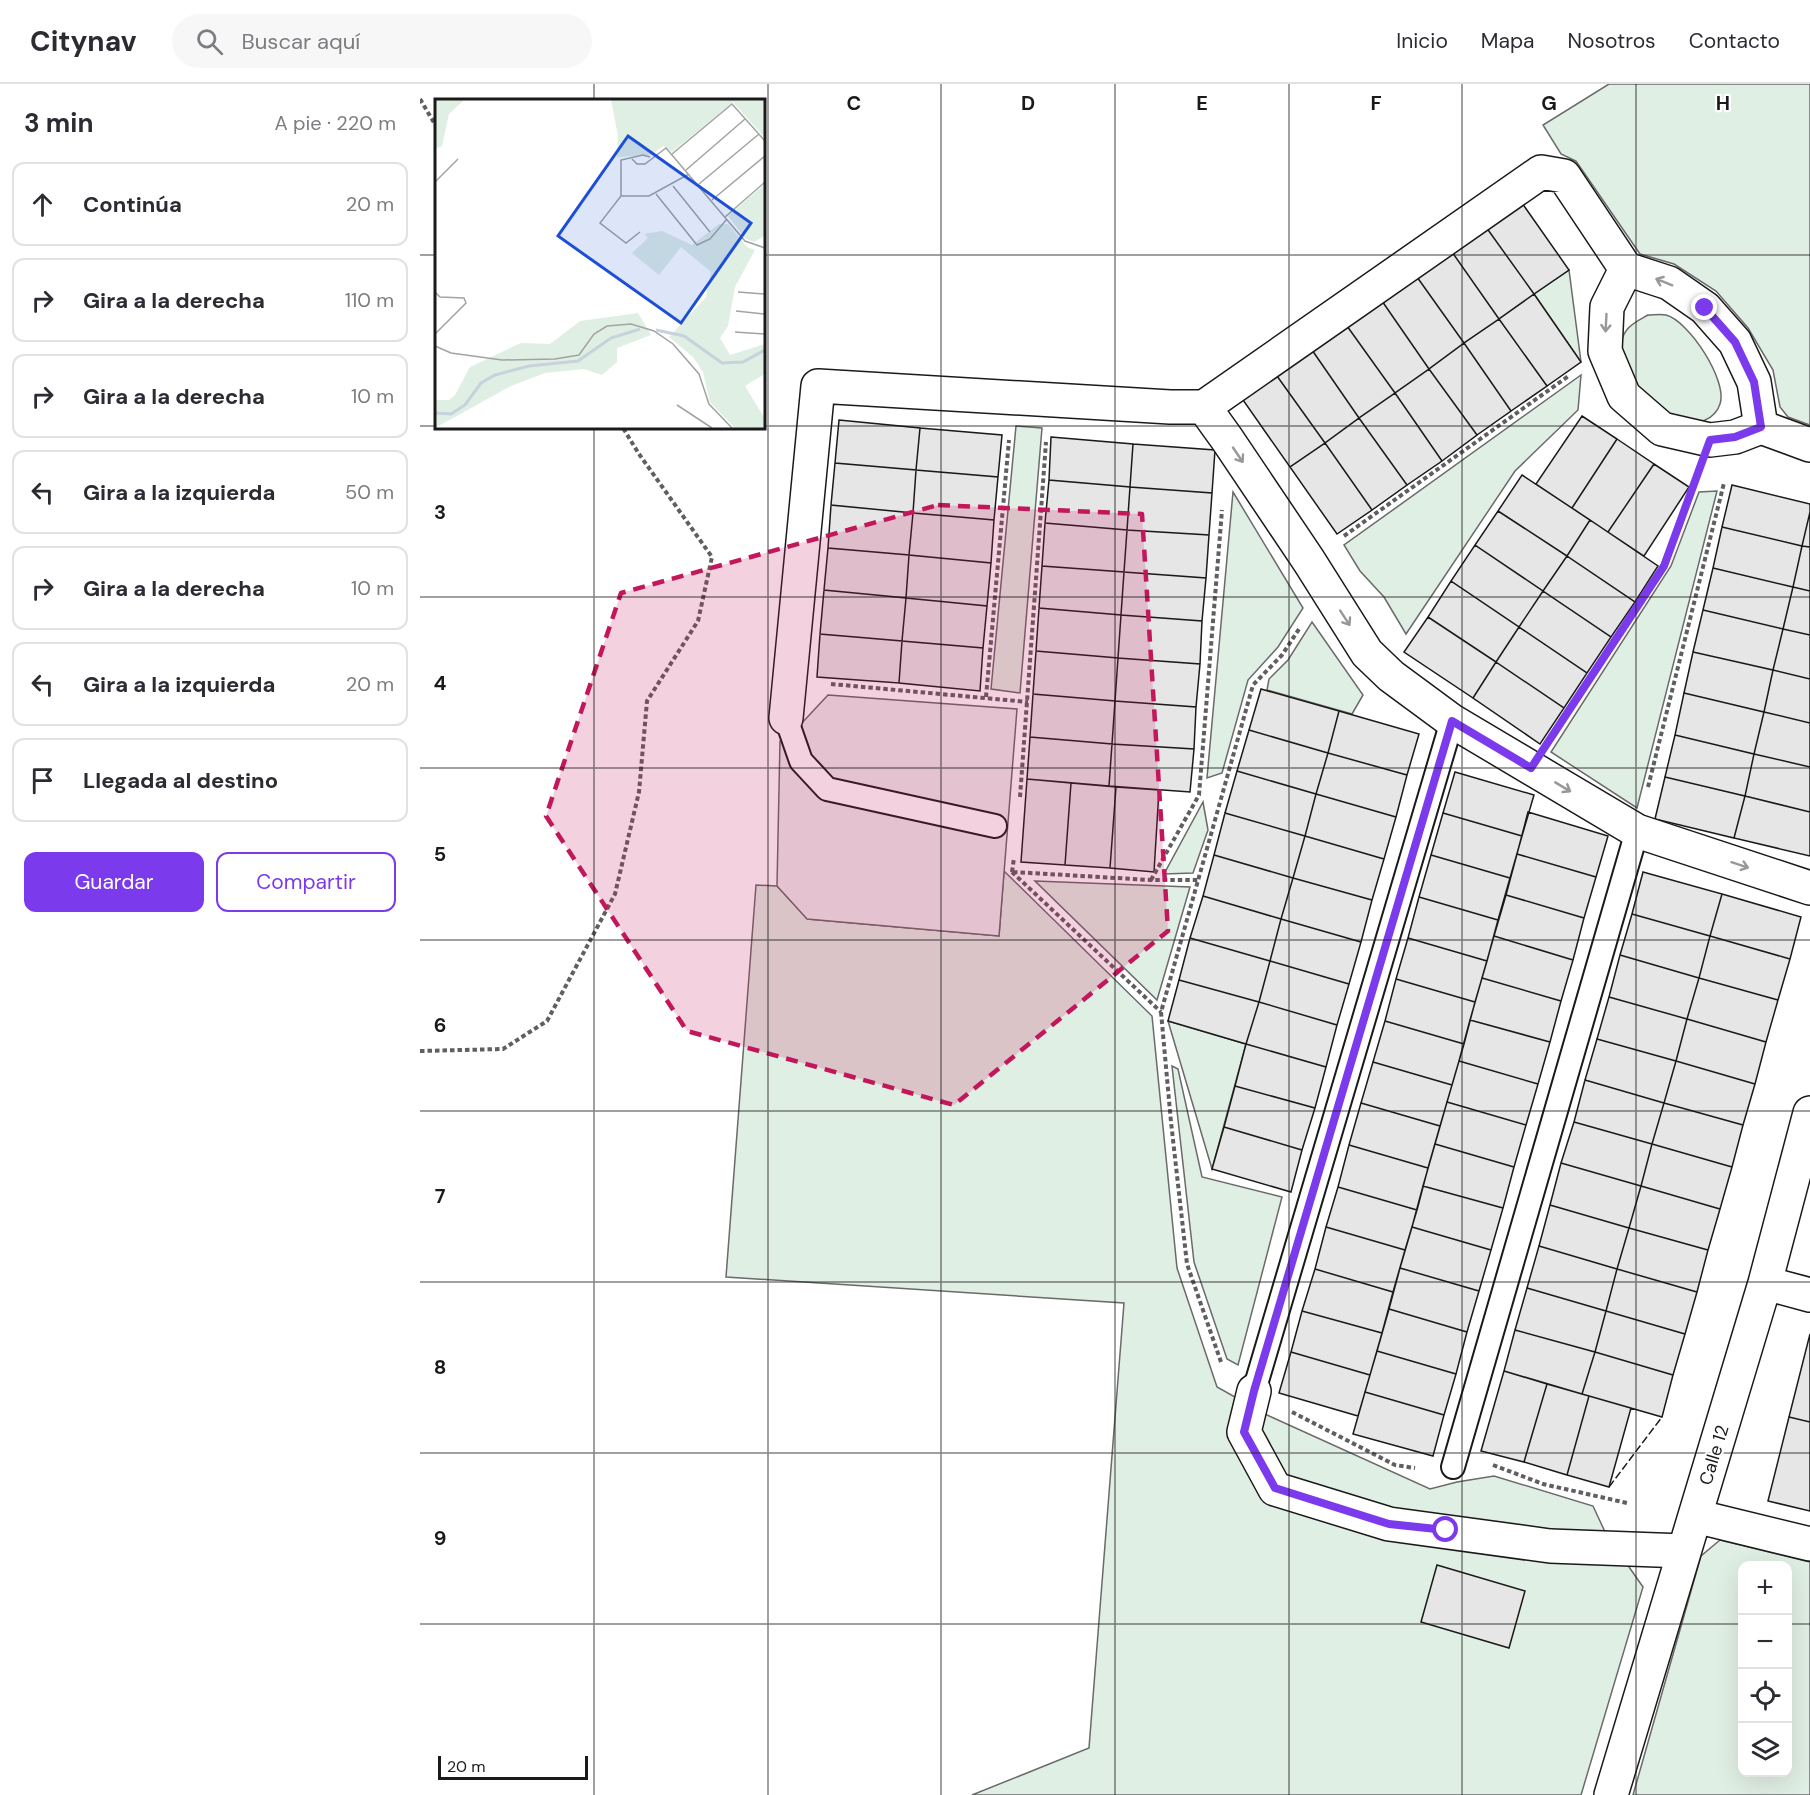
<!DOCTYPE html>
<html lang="es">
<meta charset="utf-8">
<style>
:root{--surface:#fff;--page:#f7f7f7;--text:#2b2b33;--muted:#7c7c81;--line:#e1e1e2;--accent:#7c3aed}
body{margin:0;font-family:"DM Sans",sans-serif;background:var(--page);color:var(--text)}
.controls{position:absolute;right:18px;bottom:18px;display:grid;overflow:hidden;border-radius:12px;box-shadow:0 6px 24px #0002}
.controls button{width:54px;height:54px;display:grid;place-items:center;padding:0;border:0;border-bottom:2px solid var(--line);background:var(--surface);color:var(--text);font:30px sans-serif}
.scale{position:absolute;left:18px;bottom:15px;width:150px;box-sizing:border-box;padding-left:6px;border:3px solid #1a1a1a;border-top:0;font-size:16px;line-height:21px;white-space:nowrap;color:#1a1a1a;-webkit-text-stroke:4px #fff;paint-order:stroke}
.stop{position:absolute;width:18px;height:18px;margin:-14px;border:4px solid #7c3aed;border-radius:50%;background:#fff}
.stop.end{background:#7c3aed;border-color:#fff;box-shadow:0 2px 6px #0008}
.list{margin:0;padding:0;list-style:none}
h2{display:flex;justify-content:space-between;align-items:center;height:78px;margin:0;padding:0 24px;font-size:26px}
h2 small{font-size:20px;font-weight:400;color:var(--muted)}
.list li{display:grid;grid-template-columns:39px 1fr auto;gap:18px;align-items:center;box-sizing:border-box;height:84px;margin:0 12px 12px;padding:0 12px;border:2px solid var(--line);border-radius:12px}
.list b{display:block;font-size:22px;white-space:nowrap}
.list em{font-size:20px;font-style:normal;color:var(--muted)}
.actions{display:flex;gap:12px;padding:18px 24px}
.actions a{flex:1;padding:14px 0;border:2px solid var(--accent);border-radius:12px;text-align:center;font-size:21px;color:var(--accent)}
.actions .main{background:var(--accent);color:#fff}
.icon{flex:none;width:33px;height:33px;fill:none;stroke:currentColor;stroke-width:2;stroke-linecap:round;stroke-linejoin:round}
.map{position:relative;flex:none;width:1390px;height:1711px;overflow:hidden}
header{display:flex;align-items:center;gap:36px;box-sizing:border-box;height:84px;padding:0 30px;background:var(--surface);border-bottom:2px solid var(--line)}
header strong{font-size:28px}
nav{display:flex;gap:33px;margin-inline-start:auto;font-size:21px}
.search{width:420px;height:54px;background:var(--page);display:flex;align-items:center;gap:15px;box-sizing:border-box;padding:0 21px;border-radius:33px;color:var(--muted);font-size:22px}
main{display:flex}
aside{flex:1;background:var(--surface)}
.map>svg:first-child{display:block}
</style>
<header>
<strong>Citynav</strong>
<div class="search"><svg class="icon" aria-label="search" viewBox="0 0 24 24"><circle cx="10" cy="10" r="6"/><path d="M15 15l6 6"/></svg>Buscar aquí</div>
<nav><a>Inicio</a><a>Mapa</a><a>Nosotros</a><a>Contacto</a></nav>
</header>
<main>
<aside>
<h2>3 min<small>A pie · 220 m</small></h2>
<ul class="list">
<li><svg class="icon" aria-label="ahead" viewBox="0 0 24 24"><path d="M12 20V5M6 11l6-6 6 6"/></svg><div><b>Continúa</b></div><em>20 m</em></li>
<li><svg class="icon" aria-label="right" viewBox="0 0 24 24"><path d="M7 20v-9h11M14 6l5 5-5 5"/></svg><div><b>Gira a la derecha</b></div><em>110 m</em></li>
<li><svg class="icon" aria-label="right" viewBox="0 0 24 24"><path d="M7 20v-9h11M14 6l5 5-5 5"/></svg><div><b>Gira a la derecha</b></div><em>10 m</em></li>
<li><svg class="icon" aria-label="left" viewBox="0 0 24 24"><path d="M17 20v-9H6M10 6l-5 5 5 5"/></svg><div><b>Gira a la izquierda</b></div><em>50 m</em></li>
<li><svg class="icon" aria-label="right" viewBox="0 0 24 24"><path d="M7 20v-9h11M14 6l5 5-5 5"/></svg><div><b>Gira a la derecha</b></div><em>10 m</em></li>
<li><svg class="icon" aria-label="left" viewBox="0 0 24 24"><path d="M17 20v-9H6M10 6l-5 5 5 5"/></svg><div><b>Gira a la izquierda</b></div><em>20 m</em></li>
<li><svg class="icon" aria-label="arrive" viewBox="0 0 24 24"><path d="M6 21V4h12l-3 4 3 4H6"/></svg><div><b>Llegada al destino</b></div></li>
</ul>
<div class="actions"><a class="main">Guardar</a><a>Compartir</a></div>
</aside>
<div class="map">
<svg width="1390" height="1711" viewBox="0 0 1390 1711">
<rect width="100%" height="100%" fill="#fff"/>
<path fill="#e0efe3" stroke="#6a6a6a" stroke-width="1.5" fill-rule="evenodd" d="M1189 0H1390V341L1368 333 1360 323 1353 286 1328 244 1296 207 1254 180 1220 170 1156 77 1141 70 1123 41Z
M1149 186 1161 278 1114 210Z
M1228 231C1233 231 1241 230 1246 231 1269 237 1308 297 1300 320 1295 335 1278 342 1263 337 1252 333 1225 315 1218 306 1215 301 1213 295 1210 289 1204 275 1196 261 1206 247 1210 240 1221 235 1228 231Z
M1161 291 1158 326 1095 387 986 550 964 513 940 487 924 461Z
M596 342 622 344 600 609 571 605Z
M1297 407 1217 724 1131 668 1251 482 1279 408Z
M813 408 883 524 858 563 828 596 802 689 787 694Z
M892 538 943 611 932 630 847 606 849 595 868 576Z
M783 718 788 746 773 789 744 790Z
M584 787 732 932 757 1184 797 1303 847 1331 1010 1405 1037 1398 1074 1392 1173 1422 1186 1450 1223 1503 1161 1711H552L669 1664 704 1219 306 1193 336 801 357 802 388 835 579 852Z
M615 797 770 803 737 916Z
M748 937 826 960 792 1085Z
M752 982 758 985 782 1093 862 1113 818 1281 807 1275 774 1178Z
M1300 1456 1390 1478V1711H1213L1281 1472ZM1322 1482H1368V1688H1322Z"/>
<path fill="#ededed" stroke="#6a6a6a" stroke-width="1.5" d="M408 611 597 625 579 852 387 835 357 802 360 657 380 641Z"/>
<path fill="#e6e6e6" stroke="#1a1a1a" stroke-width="1.5" d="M1102 119 1149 186 1114 210 1066 143Z
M1066 143 1114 210 1079 235 1032 168Z
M1032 168 1079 235 1044 259 997 193Z
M997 193 1044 259 1009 285 962 217Z
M1114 210 1161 278 1127 302 1079 235Z
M962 217 1009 285 975 309 927 242Z
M1079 235 1127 302 1091 327 1044 259Z
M927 242 975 309 939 334 892 266Z
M1044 259 1091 327 1057 351 1009 285Z
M892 266 939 334 905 359 857 292Z
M1009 285 1057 351 1022 377 975 309Z
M857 292 905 359 870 383 823 316Z
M975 309 1022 377 987 401 939 334Z
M1162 332 1197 355 1152 424 1116 400Z
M939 334 987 401 952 426 905 359Z
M419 336 500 344 496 386 415 379Z
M500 344 582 351 578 393 496 386Z
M631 353 713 360 710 403 629 396Z
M1197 355 1234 380 1188 448 1152 424Z
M905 359 952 426 917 450 870 383Z
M713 360 795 366 792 409 710 403Z
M415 379 496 386 493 429 411 421Z
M1234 380 1269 403 1224 472 1188 448Z
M496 386 578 393 574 436 493 429Z
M1102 391 1170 436 1147 472 1078 427Z
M629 396 710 403 707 446 625 439Z
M1312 401 1390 420V428L1382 462 1302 443Z
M710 403 792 409 789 451 707 446Z
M411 421 493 429 489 471 408 464Z
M1078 427 1147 472 1123 507 1055 461Z
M1390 428V463L1382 462Z
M493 429 574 436 571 479 489 471Z
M1170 436 1238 482 1215 518 1147 472Z
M625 439 707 446 704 488 622 482Z
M1302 443 1382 462 1373 503 1293 484Z
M707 446 789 451 786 494 704 488Z
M1055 461 1123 507 1099 543 1031 497Z
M1382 462 1390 463V507L1373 503Z
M408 464 489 471 486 514 404 506Z
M489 471 571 479 567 522 486 514Z
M1147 472 1215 518 1191 553 1123 507Z
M622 482 704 488 701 531 619 524Z
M1293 484 1373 503 1363 545 1283 526Z
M704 488 786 494 782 537 701 531Z
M1031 497 1099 543 1076 578 1008 533Z
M1373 503 1390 507V551L1363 545Z
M404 506 486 514 482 557 400 550Z
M1123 507 1191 553 1167 589 1099 543Z
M486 514 567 522 563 564 482 557Z
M619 524 701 531 698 574 616 567Z
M1283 526 1363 545 1353 586 1273 568Z
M701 531 782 537 780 580 698 574Z
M1008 533 1076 578 1053 614 984 568Z
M1099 543 1167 589 1144 624 1076 578Z
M1363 545 1390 551V595L1353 586Z
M400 550 482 557 479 599 397 593Z
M482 557 563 564 560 607 479 599Z
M616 567 698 574 695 617 613 610Z
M1273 568 1353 586 1344 628 1264 609Z
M698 574 780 580 776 623 695 617Z
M1076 578 1144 624 1120 660 1053 614Z
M1353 586 1390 595V639L1344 628Z
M841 605 919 627 908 669 829 646Z
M1264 609 1344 628 1334 670 1255 651Z
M613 610 695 617 692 660 610 653Z
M695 617 776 623 774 665 692 660Z
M919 627 999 650 987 691 908 669Z
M1344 628 1390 639V683L1334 670Z
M829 646 908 669 896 710 817 687Z
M1255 651 1334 670 1325 712 1245 693Z
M610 653 692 660 689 702 607 695Z
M692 660 774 665 770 708 689 702Z
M908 669 987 691 976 733 896 710Z
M1334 670 1390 683V728L1325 712Z
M817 687 896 710 885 752 805 729Z
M1035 688 1114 711 1102 752 1023 729Z
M1245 693 1325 712 1314 754 1235 735Z
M607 695 651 699 645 781 601 778Z
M651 699 696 703 690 784 645 781Z
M696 703 739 706 734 788 690 784Z
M896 710 976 733 964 775 885 752Z
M1325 712 1390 728V772L1314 754Z
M1108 728 1188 752 1176 793 1097 770Z
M805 729 885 752 873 794 794 771Z
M1023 729 1102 752 1090 794 1011 771Z
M885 752 964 775 952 816 873 794Z
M1097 770 1176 793 1164 834 1086 811Z
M794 771 873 794 861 835 783 812Z
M1011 771 1090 794 1078 836 999 813Z
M1223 788 1302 810 1290 852 1212 830Z
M873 794 952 816 941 858 861 835Z
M1302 810 1381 833 1370 875 1290 852Z
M1086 811 1164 834 1153 876 1074 852Z
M783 812 861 835 850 877 770 854Z
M999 813 1078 836 1067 877 988 854Z
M1212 830 1290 852 1279 894 1200 871Z
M861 835 941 858 929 900 850 877Z
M1074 852 1153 876 1141 917 1062 894Z
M1290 852 1370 875 1358 916 1279 894Z
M770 854 850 877 839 918 759 896Z
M988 854 1067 877 1055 918 976 895Z
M1200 871 1279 894 1267 935 1189 913Z
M850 877 929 900 917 941 839 918Z
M1062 894 1141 917 1130 958 1050 936Z
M1279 894 1358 916 1346 958 1267 935Z
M976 895 1055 918 1044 960 965 937Z
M759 896 839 918 826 960 748 937Z
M1189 913 1267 935 1256 977 1177 955Z
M839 918 917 941 906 983 826 960Z
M1267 935 1346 958 1335 1000 1256 977Z
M1050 936 1130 958 1118 1000 1039 977Z
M965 937 1044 960 1032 1001 953 978Z
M1177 955 1256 977 1244 1019 1165 996Z
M826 960 906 983 895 1024 815 1002Z
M1039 977 1118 1000 1106 1041 1027 1018Z
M1256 977 1335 1000 1323 1041 1244 1019Z
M953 978 1032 1001 1020 1042 941 1019Z
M1165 996 1244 1019 1232 1060 1154 1038Z
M815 1002 895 1024 882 1066 804 1043Z
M1027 1018 1106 1041 1094 1083 1015 1060Z
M941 1019 1020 1042 1008 1084 929 1061Z
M1244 1019 1323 1041 1312 1083 1232 1060Z
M1154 1038 1232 1060 1221 1102 1141 1079Z
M804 1043 882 1066 871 1108 792 1085Z
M1015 1060 1094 1083 1083 1124 1003 1102Z
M1232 1060 1312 1083 1300 1125 1221 1102Z
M929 1061 1008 1084 997 1126 918 1103Z
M1141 1079 1221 1102 1209 1144 1130 1121Z
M1003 1102 1083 1124 1071 1166 992 1143Z
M1221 1102 1300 1125 1288 1166 1209 1144Z
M918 1103 997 1126 985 1166 906 1143Z
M1130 1121 1209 1144 1197 1185 1119 1162Z
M906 1143 985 1166 973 1208 895 1185Z
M992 1143 1071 1166 1059 1207 980 1184Z
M1209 1144 1288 1166 1277 1208 1197 1185Z
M1119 1162 1197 1185 1186 1227 1107 1204Z
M980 1184 1059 1207 1047 1248 969 1225Z
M895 1185 973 1208 962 1249 882 1227Z
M1197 1185 1277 1208 1265 1250 1186 1227Z
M1107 1204 1186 1227 1175 1268 1095 1246Z
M969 1225 1047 1248 1036 1290 957 1267Z
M882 1227 962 1249 950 1291 871 1268Z
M1186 1227 1265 1250 1253 1291 1175 1268Z
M1095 1246 1175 1268 1162 1310 1084 1287Z
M1390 1250V1338L1369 1333Z
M957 1267 1036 1290 1024 1331 945 1308Z
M871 1268 950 1291 938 1332 859 1309Z
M1175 1268 1253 1291 1242 1333 1162 1310Z
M1084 1287 1127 1300 1104 1378 1061 1367Z
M1127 1300 1169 1312 1147 1391 1104 1378Z
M945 1308 1024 1331 1013 1372 933 1350Z
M1169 1312 1211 1324 1189 1403 1147 1391Z
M1369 1333 1390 1338V1427L1348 1417Z
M1017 1481 1105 1507 1089 1564 1001 1538Z"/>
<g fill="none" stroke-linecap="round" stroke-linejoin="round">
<g stroke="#1a1a1a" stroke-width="26">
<path id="lane" d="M366 634 381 677 407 705 575 742
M834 1307 1032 637
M1033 1383 1217 747"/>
</g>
<g stroke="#1a1a1a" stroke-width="36">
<path id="street" d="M1206 185 1187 223 1185 267 1204 312 1242 345 1290 356 1315 353 1341 343 1390 361
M784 323 807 355 889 477 947 569 971 592 1032 637 1217 747 1390 804
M366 634 398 302 750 323H784L1121 88 1144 92 1206 185 1249 199 1285 224 1315 258 1334 298 1341 343
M1345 1199 1390 1211
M834 1307 824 1348 855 1405 969 1440 1130 1462 1264 1467
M1275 1432 1390 1460
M1191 1711 1345 1199 1390 1029"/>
</g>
<path stroke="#5f5f5f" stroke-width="4" stroke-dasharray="4.5 3" stroke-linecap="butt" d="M0 15 16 42
M924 452 1150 291
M411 600 608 618
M566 613 589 356
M1134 648 1244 482 1275 397
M1228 703 1304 399
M600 713 626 358
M592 788 594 774
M592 788 741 928
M593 788 731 796H779
M731 796 779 711 802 426
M0 967 83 965 127 937 195 810 219 708 227 617 278 537 292 473 219 370 203 344
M801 1278 767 1180 751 1038 741 928 833 601 862 571 879 545
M872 1328 975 1381 995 1384
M1073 1381 1123 1400 1207 1419"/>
<use href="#lane" stroke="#fff" stroke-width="22"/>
<use href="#street" stroke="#fff" stroke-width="33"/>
<path stroke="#1a1a1a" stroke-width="1.5" stroke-dasharray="8 3" stroke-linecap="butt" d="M1189 1403 1242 1333"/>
</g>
<defs><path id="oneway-shaft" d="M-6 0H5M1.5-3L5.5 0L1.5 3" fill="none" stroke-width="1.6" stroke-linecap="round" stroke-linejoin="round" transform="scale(1.5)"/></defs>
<g stroke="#989898">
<use href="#oneway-shaft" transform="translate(1244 198) rotate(-158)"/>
<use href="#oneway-shaft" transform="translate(1186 239) rotate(93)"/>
<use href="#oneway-shaft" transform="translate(818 371) rotate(56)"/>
<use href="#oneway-shaft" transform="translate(925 534) rotate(57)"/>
<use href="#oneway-shaft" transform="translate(1143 703) rotate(31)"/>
<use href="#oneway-shaft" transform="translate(1320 781) rotate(18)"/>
</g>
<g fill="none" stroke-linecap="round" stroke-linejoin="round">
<path stroke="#7c3aed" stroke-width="8" d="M1026 1446 969 1440 855 1404 824 1348 834 1307 1032 637 1111 684 1244 482 1290 356 1315 353 1341 343 1334 298 1315 258 1285 224"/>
</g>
<path fill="#c2185b" fill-opacity="0.2" stroke="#c2185b" stroke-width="4.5" stroke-dasharray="12 8" stroke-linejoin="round" d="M518 421 722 430 748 847 534 1021 267 947 126 732 201 509Z"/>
<path fill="none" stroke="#1a1a1a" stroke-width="1.5" stroke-opacity="0.55" d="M174 0V16M348 0V1711M521 0V1711M695 0V1711M869 0V1711M1042 0V1711M1216 0V1711M0 171H16M344 171H1390M0 342H16M344 342H1390M174 344V1711M0 513H1390M0 684H1390M0 856H1390M0 1027H1390M0 1198H1390M0 1369H1390M0 1540H1322M1368 1540H1390"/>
<g text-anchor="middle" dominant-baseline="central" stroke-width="4.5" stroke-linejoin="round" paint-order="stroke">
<g font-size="18" fill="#1a1a1a" stroke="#fff">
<text transform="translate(1294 1371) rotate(-73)">Calle 12</text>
</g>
</g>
<g transform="translate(15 15)">
<rect width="330" height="330" fill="#fff"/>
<path d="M0 1H29L14 15 7 47 0 50ZM176 1H330V39L298 3 237 53 228 47 216 56 182 58 183 37ZM330 85 329 137 319 143 311 140 293 117ZM284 125H293L312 148 320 151 300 188 293 227 285 239 295 256 330 245V275L310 287 330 320V329H300L275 303 268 273 258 258 234 238 271 198 276 173 246 148 224 176 197 154 213 139 209 135 227 132 257 146ZM203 214 216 236 182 249V263L167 276 149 270 110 274 76 287 0 329V301H14L20 296 35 268 86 244 115 245 145 222Z" fill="#e0efe3"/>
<path fill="none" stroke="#c6d2dc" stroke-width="3" d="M221 231 249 237 287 264 308 263 330 251M0 314 16 315 30 306 46 284 60 276 94 267 143 262 176 239 205 230"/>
<path fill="none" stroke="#a3a3a3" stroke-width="1.5" d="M237 55 297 5 330 42M197 60 202 65H210L231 49 310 142 330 149M251 71 310 20M0 83 23 60M264 85 324 35M238 87 275 133M221 95 262 146 275 140 292 120M186 97H214L254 75M277 101 330 57M290 118 330 83M205 133 191 144 165 124 186 97V61L208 56 215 58M0 193 5 198 29 199 31 204 0 235M303 193 330 195M301 212 330 215M300 233 329 235M0 247 16 254 67 261 120 260 144 256 159 235 172 227 196 225 219 232 238 245 264 275 274 305 297 329M242 306 277 329"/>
<path fill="#1d4ed8" fill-opacity="0.15" stroke="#1d4ed8" stroke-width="3" d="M193 37 316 124 246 224 123 137Z"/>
<rect width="330" height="330" fill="none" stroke="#1a1a1a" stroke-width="3"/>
</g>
<g font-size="20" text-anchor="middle" font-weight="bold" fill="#1a1a1a" stroke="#fff" stroke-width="4.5" stroke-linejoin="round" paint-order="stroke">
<text x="434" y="26">C</text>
<text x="608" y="26">D</text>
<text x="782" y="26">E</text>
<text x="956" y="26">F</text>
<text x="1129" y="26">G</text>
<text x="1303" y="26">H</text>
<text x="20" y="435">3</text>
<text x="20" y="606">4</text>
<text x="20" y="777">5</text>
<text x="20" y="948">6</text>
<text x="20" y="1119">7</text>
<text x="20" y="1290">8</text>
<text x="20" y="1461">9</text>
</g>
</svg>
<div class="controls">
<button>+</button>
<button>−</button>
<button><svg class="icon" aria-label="locate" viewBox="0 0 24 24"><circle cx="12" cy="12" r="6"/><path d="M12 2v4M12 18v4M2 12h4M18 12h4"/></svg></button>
<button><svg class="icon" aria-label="layers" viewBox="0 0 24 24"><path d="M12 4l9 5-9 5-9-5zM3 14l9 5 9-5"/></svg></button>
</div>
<div class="scale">20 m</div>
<div class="stop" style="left:1026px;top:1446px"></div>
<div class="stop end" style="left:1285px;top:224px"></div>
</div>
</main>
